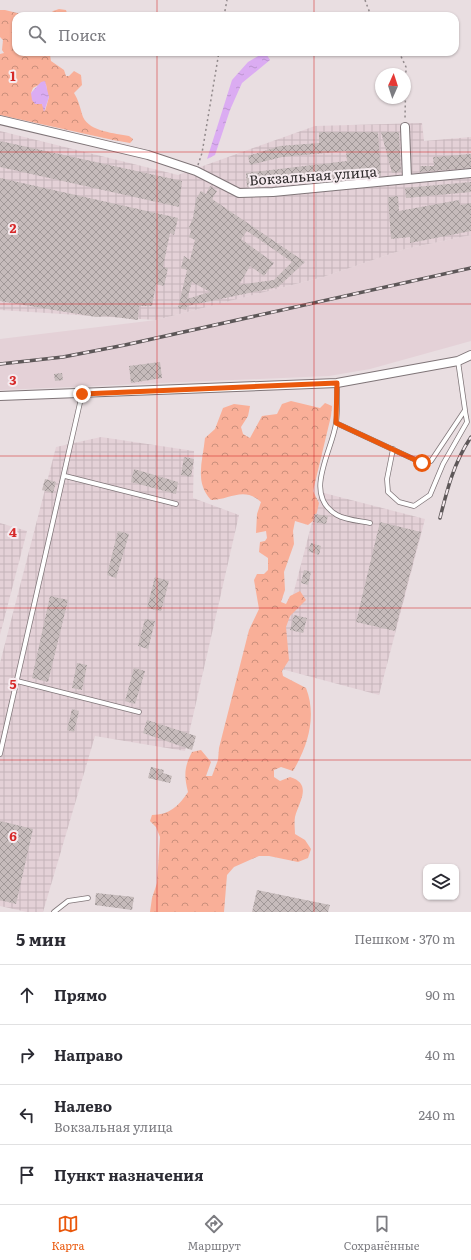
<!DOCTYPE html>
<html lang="ru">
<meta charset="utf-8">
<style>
:root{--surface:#fff;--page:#f7f7f7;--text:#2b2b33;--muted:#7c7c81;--line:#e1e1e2;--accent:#ea580c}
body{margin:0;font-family:Literata,serif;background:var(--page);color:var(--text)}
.controls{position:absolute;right:12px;bottom:12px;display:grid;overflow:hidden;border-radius:8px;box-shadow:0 1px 3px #0004}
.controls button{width:36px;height:36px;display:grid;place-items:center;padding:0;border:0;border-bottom:1px solid var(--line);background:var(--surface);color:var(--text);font:20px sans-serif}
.compass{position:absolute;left:375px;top:68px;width:36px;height:36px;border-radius:50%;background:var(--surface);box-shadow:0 1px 3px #0004;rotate:3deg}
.stop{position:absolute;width:12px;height:12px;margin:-9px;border:3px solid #ea580c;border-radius:50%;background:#fff}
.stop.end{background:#ea580c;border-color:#fff;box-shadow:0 1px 4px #0008}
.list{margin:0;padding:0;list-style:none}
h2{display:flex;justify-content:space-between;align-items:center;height:52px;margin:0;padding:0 16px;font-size:17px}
h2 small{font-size:13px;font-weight:400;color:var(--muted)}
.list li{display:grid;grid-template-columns:26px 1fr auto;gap:12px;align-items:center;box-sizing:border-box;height:60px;padding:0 16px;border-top:1px solid var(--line)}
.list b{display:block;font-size:15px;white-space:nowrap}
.list p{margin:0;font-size:13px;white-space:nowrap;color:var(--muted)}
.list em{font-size:13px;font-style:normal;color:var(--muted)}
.icon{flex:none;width:22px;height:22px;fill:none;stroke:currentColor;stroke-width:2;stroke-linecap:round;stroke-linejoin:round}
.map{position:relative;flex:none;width:471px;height:912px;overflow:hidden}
.search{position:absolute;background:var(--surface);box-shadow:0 1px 3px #0004;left:12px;right:12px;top:12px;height:44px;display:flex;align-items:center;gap:10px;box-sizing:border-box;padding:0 14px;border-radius:12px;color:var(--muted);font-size:15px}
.sheet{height:292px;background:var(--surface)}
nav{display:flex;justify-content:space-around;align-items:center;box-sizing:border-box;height:56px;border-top:1px solid var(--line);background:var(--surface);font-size:11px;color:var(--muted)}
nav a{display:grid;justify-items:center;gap:2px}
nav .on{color:var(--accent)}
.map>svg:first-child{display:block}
</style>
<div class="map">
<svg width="471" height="912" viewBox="0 0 471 912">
<defs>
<pattern id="industrial-grid" width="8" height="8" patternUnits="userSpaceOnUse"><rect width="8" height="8" fill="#e4d1d7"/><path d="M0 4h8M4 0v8" fill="none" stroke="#c4b4b9"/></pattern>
<pattern id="forest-crowns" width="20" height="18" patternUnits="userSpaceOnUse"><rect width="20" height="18" fill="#f9af98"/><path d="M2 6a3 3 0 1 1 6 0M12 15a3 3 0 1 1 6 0" fill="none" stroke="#ca8f7c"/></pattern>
<pattern id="water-ripples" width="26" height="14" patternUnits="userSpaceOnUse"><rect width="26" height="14" fill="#dbacf2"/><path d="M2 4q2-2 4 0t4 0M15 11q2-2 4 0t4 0" fill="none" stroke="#bc94d0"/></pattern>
<pattern id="building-cross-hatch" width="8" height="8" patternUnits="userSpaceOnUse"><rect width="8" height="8" fill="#c6bbbb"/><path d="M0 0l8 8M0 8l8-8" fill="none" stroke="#a19898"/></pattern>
</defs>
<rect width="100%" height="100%" fill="#e9dee1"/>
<path fill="#e4d1d7" d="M471 235V341L370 369 329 376 0 390V339L156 320 323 277 405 249Z"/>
<path fill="url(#industrial-grid)" d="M422 123 424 141 471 137V235L405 249 323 277 156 320 0 310V131L178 175 315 126Z
M101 437 194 451 193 498 239 515 185 751 95 736 43 912H27L0 906V663L56 447Z
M320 492 425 519 379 695 274 667Z
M0 523 27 531 0 635Z"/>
<path fill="url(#forest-crowns)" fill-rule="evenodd" d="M59 9 66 10 68 16H49L53 11Z
M0 10H5L29 16H16V52H53L50 55 51 61 64 70 66 76H69L74 71 81 75 82 85 74 93C79 101 80 108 83 117 90 132 115 133 129 136L133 139 132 141 130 143 113 140 0 115V54L4 53 2 50 3 40 0 37ZM40 84H46L47 92 49 97 45 111 42 104 31 93 33 88Z
M291 401 320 408 325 403 332 406 331 416 313 491 319 503 317 512 313 521 308 525 295 521 293 531 294 544 284 572 285 590 281 602 286 604 290 596 300 591 306 600 290 616 286 627 289 660 282 671 283 676 306 688C317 716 308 746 293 771L281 767 274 770V777L280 781 290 777C313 784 299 802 295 817 294 823 295 829 295 834L305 840 311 849 308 858 298 862 269 856H259L234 867 227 875 224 912H150L152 898 157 883 160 837 156 827 150 821 152 815C169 815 179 806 188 792 184 776 184 767 192 752L201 750 211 762 206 776H212L218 760 219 748 249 630 259 609 254 580 257 574H264L268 570V558L259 552 260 542 265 541 267 538 266 531 256 533 257 514 261 502C243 486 230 500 211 500 194 482 203 460 205 438L215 429 223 408 234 404 250 406 248 416 241 427 243 434 250 438 262 416 277 414 282 404Z"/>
<path fill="url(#water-ripples)" d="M265 52 270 60 242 83 230 110 215 155 207 159 232 80 248 62Z
M45 81 49 97 44 112 42 104H35L32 100 31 93 41 82Z"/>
<path fill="url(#building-cross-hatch)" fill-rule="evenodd" d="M319 132H378L381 176 247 187 246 173 347 161 346 151 282 157 250 165 248 156 280 146 319 143Z
M381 132H399L401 172 392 173Z
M0 141 182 181 179 207 0 167Z
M471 154V168L420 172V166H434L433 157Z
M0 178 178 218 174 235 170 233 163 267 168 268 164 286 156 284 152 306H139L138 320 107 316 96 317 0 301Z
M471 182V192L406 198 405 188Z
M210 186 217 191 212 199 305 262 278 287 187 306 186 310 178 308 187 270 181 268 184 256 190 260 195 240 189 237 191 231 189 227 193 218 196 199 201 191 206 194ZM247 231 292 262 274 280 239 285 250 266 264 276 274 263 241 239ZM192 282 210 292 187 299Z
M398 196 399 211 459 200 460 205 471 203V231L410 243V237L391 239 388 197Z
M160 362 162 378 131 383 129 366Z
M62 373 63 380 55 381 54 374Z
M184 457 194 459 191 477 181 475Z
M134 469 178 482 176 494 131 482Z
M45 479 56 482 53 493 42 490Z
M314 514 328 516 326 524 313 522Z
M380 522 421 532 395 631 356 622Z
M118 531 129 534 116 578 107 575Z
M311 543 321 546 319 555 308 551Z
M304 570 311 572 308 585 301 583Z
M155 577 169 581 161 611 147 608Z
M50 596 68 600 48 682 32 678Z
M294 615 307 618 303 633 290 630Z
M145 619 155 621 148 649 138 646Z
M77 663 87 665 82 690 72 688Z
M134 668 145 671 135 704 125 701Z
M72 709 79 711 74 732 67 730Z
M147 720 196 736 192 750 143 733Z
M151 767 164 770 163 773 172 776 170 783 148 778Z
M0 821 33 829 16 904 0 900Z
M257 890 330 905 328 912H252Z
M96 893 134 897 132 910 95 905Z"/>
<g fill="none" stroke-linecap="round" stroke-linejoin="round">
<g stroke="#7f7578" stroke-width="5.5">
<path id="lane" d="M337 383C337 396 338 410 336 423 332 452 302 495 337 515 346 520 360 521 370 523
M336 423 422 463 431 461 465 410 458 361
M393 449 387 479 388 492 399 502 414 506 430 495 443 464 467 422 465 411
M65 476 176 504
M17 681 139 712
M0 754 82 394
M54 912 68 901 88 898"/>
</g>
<g stroke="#7f7578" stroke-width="10">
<path id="street" d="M0 120 148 155 196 171 239 193 273 192 471 173
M405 127 407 179
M0 396 337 383 458 361 471 355"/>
</g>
<path stroke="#91898b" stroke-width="1.5" stroke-dasharray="2 3" stroke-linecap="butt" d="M365 0 371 16
M224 16 227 0
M399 52 406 67 405 119
M198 165 202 153 219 52"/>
<use href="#lane" stroke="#fff" stroke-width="4"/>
<use href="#street" stroke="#fff" stroke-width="8"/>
<g stroke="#5d5758" stroke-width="3.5">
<path id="rail" d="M0 364 63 357 125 345 471 268
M440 518C447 490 454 462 471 437"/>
</g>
<use href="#rail" stroke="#f6ebef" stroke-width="2" stroke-dasharray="6" stroke-linecap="butt"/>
</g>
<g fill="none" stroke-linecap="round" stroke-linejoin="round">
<path stroke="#ea580c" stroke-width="5" d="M82 394 337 383 336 423 422 463"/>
</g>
<path fill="none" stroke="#d62828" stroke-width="1" stroke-opacity="0.55" d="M157 0V16M314 0V16M157 52V912M314 52V912M0 152H471M0 304H471M0 456H471M0 608H471M0 760H471"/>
<g text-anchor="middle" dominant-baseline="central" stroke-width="4" stroke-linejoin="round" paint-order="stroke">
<g font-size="14" fill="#2e2a2b" stroke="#f6ebef">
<text transform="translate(313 175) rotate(-4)">Вокзальная улица</text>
</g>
</g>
<g font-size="13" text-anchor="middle" font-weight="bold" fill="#d62828" stroke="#f6ebef" stroke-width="4" stroke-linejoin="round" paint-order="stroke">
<text x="13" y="81">1</text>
<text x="13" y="233">2</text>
<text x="13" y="385">3</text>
<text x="13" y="537">4</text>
<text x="13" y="689">5</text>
<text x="13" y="841">6</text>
</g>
</svg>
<div class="controls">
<button><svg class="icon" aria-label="layers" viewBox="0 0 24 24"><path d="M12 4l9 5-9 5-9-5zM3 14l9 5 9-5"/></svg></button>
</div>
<svg class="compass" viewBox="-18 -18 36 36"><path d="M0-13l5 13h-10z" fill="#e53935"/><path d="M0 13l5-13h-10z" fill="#7c7c81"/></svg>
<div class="stop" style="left:422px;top:463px"></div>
<div class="stop end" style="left:82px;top:394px"></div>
<div class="search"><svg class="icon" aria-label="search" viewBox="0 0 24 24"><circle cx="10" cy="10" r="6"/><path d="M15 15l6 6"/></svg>Поиск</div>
</div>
<section class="sheet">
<h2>5 мин<small>Пешком · 370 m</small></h2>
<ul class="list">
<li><svg class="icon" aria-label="ahead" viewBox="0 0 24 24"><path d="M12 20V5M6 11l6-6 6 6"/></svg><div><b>Прямо</b></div><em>90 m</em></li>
<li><svg class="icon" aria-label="right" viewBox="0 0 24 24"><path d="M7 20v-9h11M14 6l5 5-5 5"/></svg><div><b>Направо</b></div><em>40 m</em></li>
<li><svg class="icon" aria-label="left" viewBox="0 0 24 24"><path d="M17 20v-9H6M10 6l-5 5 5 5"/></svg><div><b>Налево</b><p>Вокзальная улица</p></div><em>240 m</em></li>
<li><svg class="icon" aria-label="arrive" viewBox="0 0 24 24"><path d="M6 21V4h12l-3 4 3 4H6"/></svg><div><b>Пункт назначения</b></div></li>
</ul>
</section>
<nav>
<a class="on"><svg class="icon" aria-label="map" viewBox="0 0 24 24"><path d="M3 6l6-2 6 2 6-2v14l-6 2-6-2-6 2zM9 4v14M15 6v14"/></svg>Карта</a>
<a><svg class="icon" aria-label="directions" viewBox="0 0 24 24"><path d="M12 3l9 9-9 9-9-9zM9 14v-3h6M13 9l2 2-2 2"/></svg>Маршрут</a>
<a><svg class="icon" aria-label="saved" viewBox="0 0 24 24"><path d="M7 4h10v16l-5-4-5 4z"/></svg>Сохранённые</a>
</nav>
